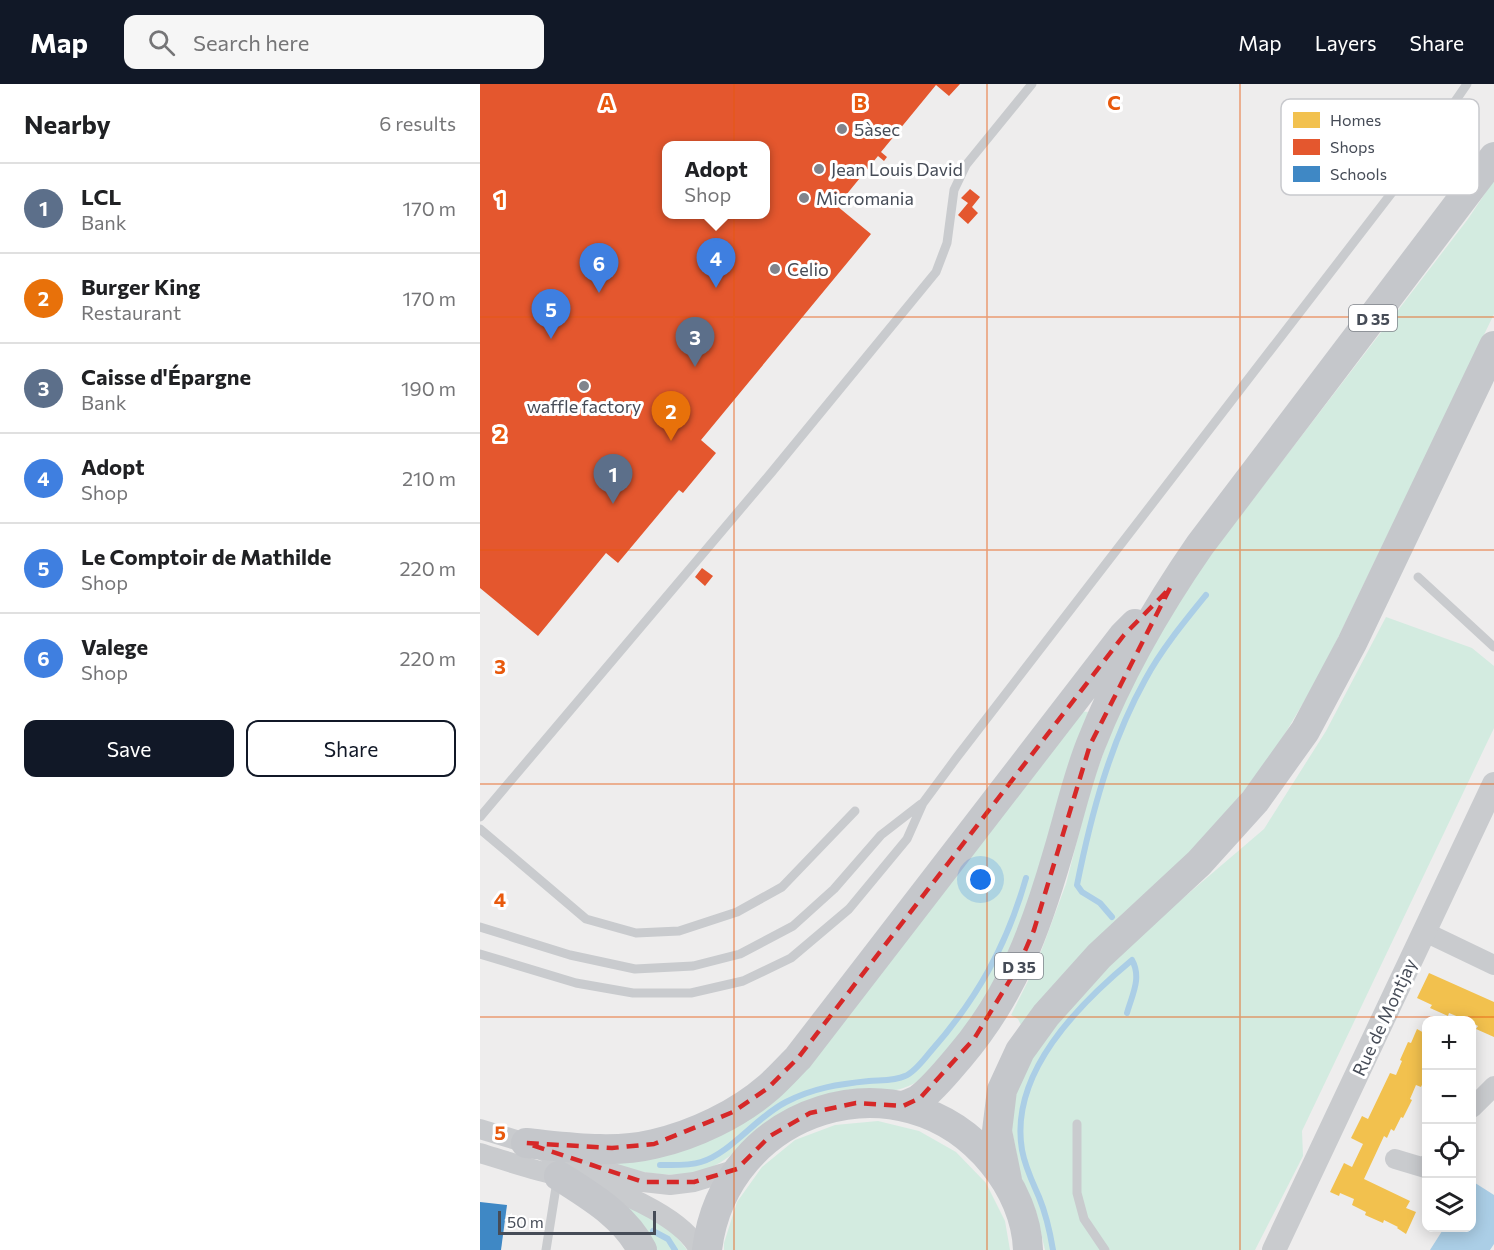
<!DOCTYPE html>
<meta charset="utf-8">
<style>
:root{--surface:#fff;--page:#f6f6f6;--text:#202124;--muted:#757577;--line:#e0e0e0;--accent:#111827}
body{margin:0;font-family:Commissioner,sans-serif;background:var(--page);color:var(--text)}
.controls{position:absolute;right:18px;bottom:18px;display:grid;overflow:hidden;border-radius:12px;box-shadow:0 3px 15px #0003}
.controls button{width:54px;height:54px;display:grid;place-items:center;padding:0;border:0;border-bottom:2px solid var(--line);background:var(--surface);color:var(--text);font:30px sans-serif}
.scale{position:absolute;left:18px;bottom:15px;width:158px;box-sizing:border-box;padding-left:6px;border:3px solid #464c57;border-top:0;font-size:16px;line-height:21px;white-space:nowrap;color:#464c57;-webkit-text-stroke:4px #fff;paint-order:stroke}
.you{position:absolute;left:501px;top:796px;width:21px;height:21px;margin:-15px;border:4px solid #fff;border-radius:50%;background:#1a73e8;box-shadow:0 0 0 9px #1a73e833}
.badge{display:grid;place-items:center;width:39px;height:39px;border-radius:50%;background:var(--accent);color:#fff;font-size:20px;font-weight:700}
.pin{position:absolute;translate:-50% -50px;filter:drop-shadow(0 2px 3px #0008)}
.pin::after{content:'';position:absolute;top:32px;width:21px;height:18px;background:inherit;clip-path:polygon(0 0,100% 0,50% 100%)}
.popup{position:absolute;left:182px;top:57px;width:108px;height:78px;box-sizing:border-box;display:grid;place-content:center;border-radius:12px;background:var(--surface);filter:drop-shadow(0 2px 4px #0005);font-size:20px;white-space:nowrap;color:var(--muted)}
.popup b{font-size:22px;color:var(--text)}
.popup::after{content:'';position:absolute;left:50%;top:100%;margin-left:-12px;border:12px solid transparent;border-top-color:var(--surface)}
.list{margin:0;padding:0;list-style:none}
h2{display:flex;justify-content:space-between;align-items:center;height:78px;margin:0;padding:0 24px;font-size:26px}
h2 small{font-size:20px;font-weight:400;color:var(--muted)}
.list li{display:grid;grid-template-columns:39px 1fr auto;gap:18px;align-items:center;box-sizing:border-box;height:90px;padding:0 24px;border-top:2px solid var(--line)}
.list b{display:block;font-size:22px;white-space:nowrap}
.list p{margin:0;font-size:20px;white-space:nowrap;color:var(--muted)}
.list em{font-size:20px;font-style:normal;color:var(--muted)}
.actions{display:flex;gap:12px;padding:18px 24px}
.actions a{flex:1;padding:14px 0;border:2px solid var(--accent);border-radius:12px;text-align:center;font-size:21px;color:var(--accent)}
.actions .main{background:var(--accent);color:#fff}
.icon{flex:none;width:33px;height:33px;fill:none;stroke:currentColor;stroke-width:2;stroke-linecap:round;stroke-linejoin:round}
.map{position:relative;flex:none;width:1014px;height:1166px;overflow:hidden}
header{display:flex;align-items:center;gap:36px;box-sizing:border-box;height:84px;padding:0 30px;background:var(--accent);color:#fff}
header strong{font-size:28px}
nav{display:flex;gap:33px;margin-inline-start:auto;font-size:21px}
.search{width:420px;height:54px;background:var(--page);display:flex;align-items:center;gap:15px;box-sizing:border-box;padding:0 21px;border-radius:12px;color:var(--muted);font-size:22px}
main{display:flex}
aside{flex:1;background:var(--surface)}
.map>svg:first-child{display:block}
</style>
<header>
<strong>Map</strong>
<div class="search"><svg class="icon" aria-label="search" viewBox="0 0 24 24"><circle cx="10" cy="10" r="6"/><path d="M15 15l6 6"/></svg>Search here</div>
<nav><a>Map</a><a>Layers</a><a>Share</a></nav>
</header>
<main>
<aside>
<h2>Nearby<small>6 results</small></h2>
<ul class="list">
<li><span class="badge" style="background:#5c6f8a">1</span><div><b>LCL</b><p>Bank</p></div><em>170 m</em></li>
<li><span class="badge" style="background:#e8710a">2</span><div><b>Burger King</b><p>Restaurant</p></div><em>170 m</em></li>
<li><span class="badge" style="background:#5c6f8a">3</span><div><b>Caisse d'Épargne</b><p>Bank</p></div><em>190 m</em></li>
<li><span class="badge" style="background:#3f7fe0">4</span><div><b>Adopt</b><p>Shop</p></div><em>210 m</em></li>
<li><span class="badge" style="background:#3f7fe0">5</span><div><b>Le Comptoir de Mathilde</b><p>Shop</p></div><em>220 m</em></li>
<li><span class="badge" style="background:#3f7fe0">6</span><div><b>Valege</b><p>Shop</p></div><em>220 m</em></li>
</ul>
<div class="actions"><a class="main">Save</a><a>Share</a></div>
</aside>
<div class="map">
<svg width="1014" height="1166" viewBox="0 0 1014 1166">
<rect width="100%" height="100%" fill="#eeeded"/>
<path fill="#d3ebe0" d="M1014 96V230L841 589 797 663 744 733 541 941 538 935 531 931 556 881 586 800 610 706 638 629 672 563 721 483 988 135Z
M906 533 992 564 1014 582V644L822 1047 823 1072 775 1166H565L556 1127 541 1093 530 1036 539 999 554 968 584 927 668 844 784 745 846 647Z
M599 627 608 628C579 712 562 801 525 882 513 907 494 931 477 953 466 968 453 986 438 997 412 1014 379 1007 350 1011 337 1012 319 1020 307 1026 283 1038 268 1059 247 1074 207 1104 156 1087 113 1075L234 1049Z
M398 1037 439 1047 476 1068 506 1099 525 1137 530 1166H244V1159L257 1118 282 1083 315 1056 355 1041Z
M149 1124C174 1131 192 1145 207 1166H171L144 1125Z"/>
<path fill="#abcee6" d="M992 1097 1014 1111V1160L1010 1166H950L964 1144H992Z"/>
<path fill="#f2c14e" d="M949 889 1014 918V953L996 945 998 942 992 939V936H986L969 929 968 932 950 924 952 921 937 914Z
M937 945 946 950V992L941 1003 936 1001 930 1015 932 1016 923 1034 921 1033 914 1047 911 1045 907 1054 904 1052 884 1095 930 1117 926 1124 936 1128 926 1150 917 1144 918 1143 904 1136 903 1139 885 1131 886 1128 872 1121 874 1115 860 1109 859 1112 850 1108 864 1079 872 1083 883 1060 871 1054 882 1032 888 1035 910 989 916 991 922 977 920 976 928 958 931 959Z"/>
<path fill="#e4572e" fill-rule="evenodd" d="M0 0H480L469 12 456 1 401 68 407 73 404 77 398 72 357 122 391 150 221 356 236 369 203 409 199 406 138 479 126 469 58 552 0 504ZM186 62H286V130H186Z
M490 105 500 113 492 123 498 129 488 140 478 131 488 119 481 114Z
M222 484 233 492 225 502 215 493Z"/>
<path fill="#3f88c5" d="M0 1118 27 1121 21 1166H0Z"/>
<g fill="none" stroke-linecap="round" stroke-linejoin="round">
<path stroke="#abcee6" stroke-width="6" d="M632 833 620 819 602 808 597 801C611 731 630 659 665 596 681 566 704 538 726 511
M180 1081C194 1081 208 1082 221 1078 251 1069 276 1033 306 1018 333 1004 359 1000 389 997 400 996 415 997 425 992 435 988 444 975 451 967 497 915 527 861 546 794
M173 1147 188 1155 195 1166
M573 1166C570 1148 566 1130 559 1113 552 1097 545 1083 542 1066 529 989 599 920 652 876 662 894 652 911 647 929"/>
<path stroke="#c9cbce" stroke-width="9" d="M938 493 1014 563
M0 733 291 389 456 188 467 159 474 106 486 81 552 0
M0 745 106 835 156 849 199 847 257 828 302 803 375 727
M0 843 90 871 155 885 213 882 260 870 313 842 354 805 401 751 441 720
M0 870 96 899 153 909H211L263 897 311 874 369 825 427 755 443 719 477 673 917 102 987 0
M597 1040V1109L604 1135 625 1166
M66 1166 77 1097"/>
<path stroke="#c9cbce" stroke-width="20" d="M943 847 1014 881
M992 1024 1014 1002
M0 1045 46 1059 73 1071 163 1098 190 1101 214 1098 257 1085
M0 1069C26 1077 53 1086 80 1092 92 1095 105 1095 116 1100 147 1111 204 1135 219 1166
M915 1075 945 1084 946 1081"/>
<path stroke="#c9cbce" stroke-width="24" d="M794 1166 1014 700"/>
<path stroke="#c5c7cb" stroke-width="30" d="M423 1022C428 1020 434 1018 439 1015 453 1005 469 985 480 972 532 911 556 845 578 769 589 733 597 695 611 660 639 589 677 523 720 461L1014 73
M46 1059C88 1063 133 1070 174 1060 214 1051 258 1030 289 1003 299 994 308 984 318 974L644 551 655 540
M79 1092C110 1112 145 1132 162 1166
M527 1096 517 1047 522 1006 540 967 566 931 619 872 719 779 775 717 825 647 872 559 1014 262
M227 1166C244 1023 421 966 513 1079 533 1103 547 1135 548 1166"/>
</g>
<path fill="none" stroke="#d62828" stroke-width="4.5" stroke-dasharray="12 8" stroke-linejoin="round" d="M690 504 610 661 554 846 538 883 494 955 440 1014 423 1022 376 1019 330 1029 290 1052 257 1085 214 1098H163L46 1059 132 1064 174 1060 253 1028 288 1004 318 974 644 551Z"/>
<path fill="none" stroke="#e8590c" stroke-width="1.5" stroke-opacity="0.55" d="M254 0V1166M507 0V1166M760 0V1166M0 233H1014M0 466H1014M0 700H1014M0 933H1014"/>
<g fill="#81848c" stroke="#fff" stroke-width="2">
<circle cx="362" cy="45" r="6"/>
<circle cx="339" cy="85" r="6"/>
<circle cx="324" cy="114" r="6"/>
<circle cx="295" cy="185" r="6"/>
<circle cx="104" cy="302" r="6"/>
</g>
<g text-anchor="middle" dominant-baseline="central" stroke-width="6" stroke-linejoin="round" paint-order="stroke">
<g fill="#fff" stroke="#7e8289" stroke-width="1.5">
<rect x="869" y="221" width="48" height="26" rx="4.5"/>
<rect x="515" y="869" width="48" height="26" rx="4.5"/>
</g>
<g font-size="16" font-weight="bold" fill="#464c57">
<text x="893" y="234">D 35</text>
<text x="539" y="882">D 35</text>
</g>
<g font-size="18" fill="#464c57" stroke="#fff" text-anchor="start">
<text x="374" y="45">5àsec</text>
<text x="351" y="85">Jean Louis David</text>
<text x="336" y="114">Micromania</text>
<text x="307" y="185">Celio</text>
<text x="104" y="322" text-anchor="middle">waffle factory</text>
</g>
<g font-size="18" fill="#464c57" stroke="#fff">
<text transform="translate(904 933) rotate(-65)">Rue de Montjay</text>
</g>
</g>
<rect x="801" y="15" width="198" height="96" rx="9" fill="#fff" stroke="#c8c9cd" stroke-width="1.5"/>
<rect x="813" y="28" width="27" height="16" fill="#f2c14e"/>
<rect x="813" y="55" width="27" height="16" fill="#e4572e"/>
<rect x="813" y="82" width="27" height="16" fill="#3f88c5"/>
<g font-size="16" fill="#464c57">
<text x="850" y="42">Homes</text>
<text x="850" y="69">Shops</text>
<text x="850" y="96">Schools</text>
</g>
<g font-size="20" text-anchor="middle" font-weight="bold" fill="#e8590c" stroke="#fff" stroke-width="6" stroke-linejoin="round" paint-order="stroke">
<text x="127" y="26">A</text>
<text x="380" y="26">B</text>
<text x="634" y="26">C</text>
<text x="20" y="123">1</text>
<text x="20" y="357">2</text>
<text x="20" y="590">3</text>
<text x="20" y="823">4</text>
<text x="20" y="1056">5</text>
</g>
</svg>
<div class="controls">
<button>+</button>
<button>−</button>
<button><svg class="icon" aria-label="locate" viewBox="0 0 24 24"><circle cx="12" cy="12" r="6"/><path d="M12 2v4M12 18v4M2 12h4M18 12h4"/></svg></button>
<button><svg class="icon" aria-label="layers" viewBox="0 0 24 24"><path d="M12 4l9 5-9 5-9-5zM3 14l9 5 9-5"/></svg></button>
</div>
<div class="scale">50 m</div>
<div class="you"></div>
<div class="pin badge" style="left:133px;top:420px;background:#5c6f8a">1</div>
<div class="pin badge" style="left:191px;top:357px;background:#e8710a">2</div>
<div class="pin badge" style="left:215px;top:283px;background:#5c6f8a">3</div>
<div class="pin badge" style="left:236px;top:204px;background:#3f7fe0">4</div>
<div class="popup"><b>Adopt</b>Shop</div>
<div class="pin badge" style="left:71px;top:255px;background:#3f7fe0">5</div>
<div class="pin badge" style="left:119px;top:209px;background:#3f7fe0">6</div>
</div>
</main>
